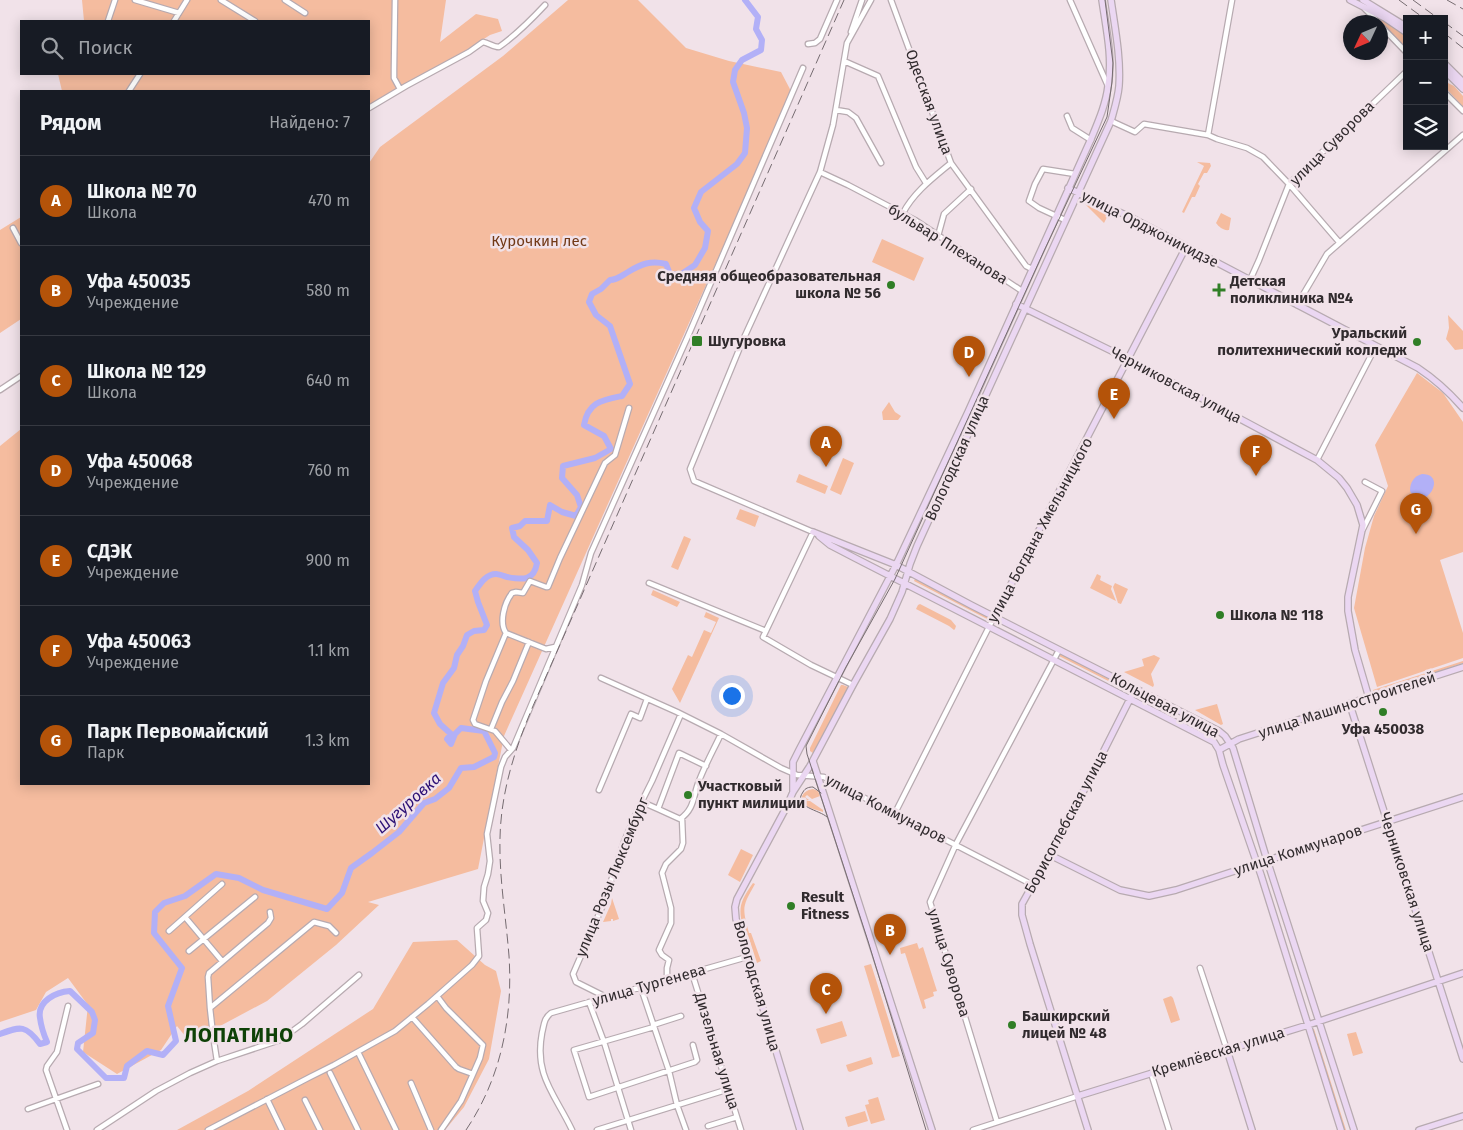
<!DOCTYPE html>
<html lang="ru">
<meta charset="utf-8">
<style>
:root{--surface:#171b24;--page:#20242c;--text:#f1f3f6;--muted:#9ea1a6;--line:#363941;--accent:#b45309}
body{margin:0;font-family:"Fira Sans",sans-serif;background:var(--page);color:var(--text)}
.controls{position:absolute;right:15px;top:15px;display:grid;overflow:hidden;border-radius:0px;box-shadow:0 2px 12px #0003}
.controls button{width:45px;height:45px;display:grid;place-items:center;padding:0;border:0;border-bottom:1px solid var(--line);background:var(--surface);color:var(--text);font:25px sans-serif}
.compass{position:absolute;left:1343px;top:15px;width:45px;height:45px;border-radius:50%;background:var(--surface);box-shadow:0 2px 12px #0003;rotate:226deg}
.you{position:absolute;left:731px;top:695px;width:18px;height:18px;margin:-12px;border:4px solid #fff;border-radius:50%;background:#1a73e8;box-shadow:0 0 0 8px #1a73e833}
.badge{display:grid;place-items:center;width:32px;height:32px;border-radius:50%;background:var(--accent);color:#fff;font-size:16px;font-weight:700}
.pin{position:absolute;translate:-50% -41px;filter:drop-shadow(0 1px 2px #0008)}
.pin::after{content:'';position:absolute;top:26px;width:18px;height:15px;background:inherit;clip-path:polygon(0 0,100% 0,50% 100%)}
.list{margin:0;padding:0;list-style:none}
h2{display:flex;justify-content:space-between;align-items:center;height:65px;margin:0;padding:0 20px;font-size:21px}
h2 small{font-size:16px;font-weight:400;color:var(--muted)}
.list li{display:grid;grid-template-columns:32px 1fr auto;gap:15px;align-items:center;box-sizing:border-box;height:90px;padding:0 20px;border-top:1px solid var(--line)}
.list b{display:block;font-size:19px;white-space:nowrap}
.list p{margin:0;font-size:16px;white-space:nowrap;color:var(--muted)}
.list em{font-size:16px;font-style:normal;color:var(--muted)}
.icon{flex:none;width:28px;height:28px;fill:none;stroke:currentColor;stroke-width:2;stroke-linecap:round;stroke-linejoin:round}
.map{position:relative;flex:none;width:1463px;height:1130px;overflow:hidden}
.search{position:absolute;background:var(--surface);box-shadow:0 2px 12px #0003;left:20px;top:20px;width:350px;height:55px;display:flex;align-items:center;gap:12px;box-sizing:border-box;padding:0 18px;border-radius:0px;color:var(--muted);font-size:19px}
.panel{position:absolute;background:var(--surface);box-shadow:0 2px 12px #0003;left:20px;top:90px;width:350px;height:695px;border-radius:0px}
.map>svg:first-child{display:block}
</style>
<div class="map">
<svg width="1463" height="1130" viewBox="0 0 1463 1130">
<rect width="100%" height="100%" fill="#f1e2e9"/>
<path fill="#f5bc9f" d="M82 0H446L440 42 476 14 498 19 502 31 490 35 447 63 369 107V91H62L58 74H369V21H84Z
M568 0H638L686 48 729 61 781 72 792 93 504 736 478 869 368 902 379 905 336 945 267 1001 190 1042 177 1026 161 1050 117 1074 83 1052 88 1005 68 978 46 992 36 1010 0 1022V446L21 429V784H369V163L380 147 503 56Z
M1372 14 1393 26 1407 38V49Z
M1444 81 1454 86 1463 96V107L1444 86Z
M1197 162 1210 163 1211 166 1207 173H1204L1198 184 1200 186 1195 197H1192L1184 213 1182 212 1204 166Z
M1086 199 1110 211 1104 223 1083 202Z
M1221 213 1231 218 1229 230C1224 231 1219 227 1216 223Z
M21 217V319L0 333V230Z
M882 239 924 258 914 281 872 262Z
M1448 315 1463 331V349L1455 350 1446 339 1449 328Z
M1417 373 1443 393 1463 422V552L1440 560 1463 633V658L1377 687 1354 608 1365 548 1374 516 1388 486 1375 445Z
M889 402 895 412 901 416 898 420H883L882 412Z
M843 458 854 463 841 495 830 490Z
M799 474 828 486 825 494 796 482Z
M740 509 759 516 755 527 736 519Z
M684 536 691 539 678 570 671 567Z
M1097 574 1101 576 1100 580 1112 586 1111 589 1116 601 1090 588Z
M915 579 990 617 989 620 914 581Z
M1115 583 1128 589 1121 604 1118 603 1113 587Z
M653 590 680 602 677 607 651 595Z
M920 604 951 620 956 626 955 629 954 630 949 626 916 609 918 605Z
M706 612 719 618 680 703 672 689 688 655 692 657 704 630 711 633 716 622 704 617Z
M1061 654 1130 690H1132V693L1059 656Z
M1154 655 1160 658 1151 674 1154 685 1153 687 1124 672 1144 666 1142 659Z
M1463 661V663L1374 693 1373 690Z
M841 685H843L848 687V689L813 753 810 751V748Z
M1217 704 1223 724 1221 725 1195 710Z
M813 789 818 791 820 796 812 799 807 795 805 797 809 800 804 801H810L823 810V812C818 810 811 809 807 806 796 799 804 790 813 789Z
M741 849 753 855 740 882 728 875Z
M753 883 755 884C742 907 742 907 749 933H751L761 961 757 963 748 935 745 934C738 910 738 904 753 883Z
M612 898 619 919 613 921V919H611V921L603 922 611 904Z
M457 940 485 965 496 971 501 991 489 1059 464 1107 445 1130H177L248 1091 373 1009 413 942Z
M917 943 919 949 923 947 937 991 933 992 934 996 924 1000 926 1008 923 1009 905 953 901 954 900 948Z
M871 964 900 1056 892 1058 864 966Z
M1171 996 1173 998 1180 1020 1171 1023 1163 999Z
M842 1021 847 1036 821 1044 816 1029Z
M1312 1029H1314L1346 1130H1344Z
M1356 1032 1363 1053 1353 1056 1347 1034Z
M871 1057 873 1064 850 1072 848 1071 846 1065Z
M878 1097 885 1120 871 1124 865 1105 869 1104 868 1100Z
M865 1111 868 1121 848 1127 845 1117Z"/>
<path fill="#b2b0f7" d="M1422 474C1449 474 1424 515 1410 491 1410 482 1414 476 1422 474Z"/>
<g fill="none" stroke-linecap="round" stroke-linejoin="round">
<path stroke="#b2b0f7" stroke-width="6" d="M0 1034C21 1026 26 1025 40 1044L47 1042C44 1035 41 1026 40 1018 37 1001 56 992 70 991L92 1012 95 1020 93 1033 78 1043 77 1049 106 1078H124L127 1066 147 1051 163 1055 176 1041 168 1006 182 968 154 933 155 912 164 903 185 896 216 874 239 878 263 890 327 909 342 893 351 868 372 853 399 832 424 803 435 799 449 788 461 768 474 767 494 757 495 753 484 731 461 728 455 734 451 744 447 739 451 734 440 724 434 713 443 683 454 668 457 655 463 646 467 635 474 631 484 630 487 625 478 602 475 591C480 584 486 574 496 574 499 574 504 576 507 577 523 580 534 581 537 563L528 550 514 537 512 528 520 526 525 521H547L550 505 562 512 576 516 581 507 577 495 562 478 563 466 595 458 611 449 604 436 584 425C588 402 602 400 622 396L630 384 610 326 596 315 589 302 592 294 601 289 610 280C617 280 621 276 628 272 641 264 651 260 666 264L670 274 680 275 695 265 705 248 708 231 700 222 694 208 701 192 737 164 745 153 747 128 744 113 733 82 735 70 742 60 761 50 762 40 756 29 758 17 745 0"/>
<g stroke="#b7aab0" stroke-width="7">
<path id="street" d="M135 0 179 13
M221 0 255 21
M285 0 305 13
M395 0 394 69V78L400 89
M891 0 951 163 1026 266 1032 269
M1070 0 1108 86
M1365 9 1378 22
M108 21 115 0
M174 21 187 0
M1380 25 1407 53
M851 32 862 0
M808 44 815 43 820 39 837 0
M844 61 878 76 916 167 926 183
M129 91 140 74
M1444 92 1463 111
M369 108 406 86 469 52 483 42C489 43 493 47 499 47 516 35 531 20 545 5
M836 110 848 112 856 118 881 163
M1067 116 1072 128 1091 140
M1111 121 1135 132 1144 124 1208 135 1217 139 1247 148 1263 157 1289 184 1339 242
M1208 135 1232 0
M820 172 848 185 915 220 1022 291
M903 213C914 192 933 178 951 163
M1065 220 1039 208 1029 201 1035 184 1043 169 1075 174
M13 228 21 243
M938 236 944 214 971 189
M1250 280 1259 260 1289 184 1407 71
M1297 305 1327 254 1463 135
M0 390 21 376
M1317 460 1376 346
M1363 529 1382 491 1365 482
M649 583 766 631
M506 633 546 649 555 647
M601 678 677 712 721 734 781 768 797 775 824 777 1033 885
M853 685 811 665 763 637 813 532 694 481 690 469 743 340 820 172 833 125 847 43 871 0
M491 729 502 702 513 681 529 642
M511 750 495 731 475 724 473 720 486 681 506 633C499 623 504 603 512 593L516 592 523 593 530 581 546 587H548L560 558 605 463 615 455 629 408
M599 790 631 714 640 718 647 699
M642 802 658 809 679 753 706 766
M658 809 680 819C695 809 693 795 699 781 705 765 714 749 721 734
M895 813 994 617
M185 917 222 961
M169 931 222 884
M189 951 255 897
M1200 968 1227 1050
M692 973 741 1130
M667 980V968L669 960 662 955 659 950 671 923V908L662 873 666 864 681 849 683 843 682 818
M641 988 669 1071 677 1105 686 1130
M606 997 576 982 573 974 609 891V887L624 842 639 807 652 781 681 714
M589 1002 604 1042 631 1130
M210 1008 208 977 209 973 268 923 271 918 270 912
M412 1017 456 1067 459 1069 473 1074 480 1058 483 1045 446 1008 437 996
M653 1025 681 1016
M654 1027 574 1050 589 1097 695 1062 697 1060 693 1045
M358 1052 396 1130
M217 1061 213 1035 210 1008 314 922 329 926 336 933
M330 1073 358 1130
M1151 1073 1169 1130
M411 1083 431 1130
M267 1099 282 1130
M305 1100 320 1130
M28 1109 98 1084
M997 1122 930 902 956 844 1059 650
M708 1126 737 1117
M67 1130 46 1070 47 1066 57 1052 68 1006
M97 1130 156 1091 190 1073 217 1061 280 1040 302 1024 359 975
M208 1130 310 1077 334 1065 395 1031 428 1004 472 965 479 956 477 928 486 920 488 913 483 901 484 887 488 874 490 861 487 834 501 767 505 757 513 748 582 585 591 553 688 336 803 68
M441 1130 461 1101 473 1074
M572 1130C555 1094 534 1076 542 1033 544 1025 544 1018 551 1013L747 957
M597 1130 729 1089
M973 1130 1078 1096"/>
</g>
<g stroke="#b7aab0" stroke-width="8">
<path id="secondary" d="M1350 0 1385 18 1407 33
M1363 0 1407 27
M1444 63 1463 82
M1444 70 1463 89
M1068 188 1132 218 1418 368C1436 380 1449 392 1463 408
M1016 304 1128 359 1317 460 1339 478 1347 488 1357 505 1363 525 1348 597V611L1355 650 1369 698
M813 532 896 565 971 605 1219 731 1225 736 1233 748 1267 860 1354 1130
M819 536 830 545 855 558C975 619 1094 681 1214 742L1219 750 1223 765 1261 875 1341 1130
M994 617 1186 247
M1350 705 1463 1059
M1219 750 1239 739 1463 667
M813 761 932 1130
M793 792V762L799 750 896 565 968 412 1091 139C1098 122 1106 104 1108 86 1113 58 1106 28 1102 0
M1050 855 1120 890 1149 896 1176 890 1463 797
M1227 1050 1252 1130
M1078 1096 1308 1025 1463 973
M800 1130 736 919 735 907 737 899 787 806 793 792 810 766 853 685 890 619 902 592 910 564 917 546 1111 121C1114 110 1118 98 1119 86 1121 58 1115 28 1111 0
M1088 1130 1030 944 1022 915V904L1073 812 1135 689
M1419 1130 1463 1116"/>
</g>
<use href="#street" stroke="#fff" stroke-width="4.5"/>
<use href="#secondary" stroke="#ebd7f2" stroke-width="5.5"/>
<path stroke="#766c71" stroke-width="1" d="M821 793 813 787C809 787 805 788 803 792 792 807 820 810 827 817
M926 1130 868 941 807 754 806 746 846 667 895 579 1044 251 1107 117 1112 82 1113 63 1105 0"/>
<path stroke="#766c71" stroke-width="1" stroke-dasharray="10 5" stroke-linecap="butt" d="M1399 0 1425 19
M1413 0 1439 19
M1447 0 1463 9
M1444 22 1463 36
M1444 33 1463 48
M466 1130C501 1078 513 1018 509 956 506 917 499 878 500 838 501 791 515 749 533 706L844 0"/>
</g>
<g fill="#307e26" stroke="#f1e2e9" stroke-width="2">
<circle cx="891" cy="285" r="5"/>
<path d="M1216.5 282.5h5v5h5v5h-5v5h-5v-5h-5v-5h5z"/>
<rect x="691" y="335" width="12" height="12" rx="2.5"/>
<circle cx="1417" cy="342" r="5"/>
<circle cx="1220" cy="615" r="5"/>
<circle cx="1383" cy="712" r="5"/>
<circle cx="688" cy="795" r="5"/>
<circle cx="791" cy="906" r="5"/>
<circle cx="1012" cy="1025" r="5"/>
</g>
<g text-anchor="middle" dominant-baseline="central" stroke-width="5" stroke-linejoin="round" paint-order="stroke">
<g font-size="15" fill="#312b2e" stroke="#f1e2e9">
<text transform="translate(929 102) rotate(70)">Одесская улица</text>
<text transform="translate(1332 143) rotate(-45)">улица Суворова</text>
<text transform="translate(1150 229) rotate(27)">улица Орджоникидзе</text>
<text transform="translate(948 244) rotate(32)">бульвар Плеханова</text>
<text transform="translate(1176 385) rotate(28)">Черниковская улица</text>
<text transform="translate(957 458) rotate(-66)">Вологодская улица</text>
<text transform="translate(1040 530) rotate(-62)">улица Богдана Хмельницкого</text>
<text transform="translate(1165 705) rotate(28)">Кольцевая улица</text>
<text transform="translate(1347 705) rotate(-18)">улица Машиностроителей</text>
<text transform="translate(886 809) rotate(27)">улица Коммунаров</text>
<text transform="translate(1066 822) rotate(-62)">Борисоглебская улица</text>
<text transform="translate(1298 850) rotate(-18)">улица Коммунаров</text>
<text transform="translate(612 877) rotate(-68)">улица Розы Люксембург</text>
<text transform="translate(1407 882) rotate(72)">Черниковская улица</text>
<text transform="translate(949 963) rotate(73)">улица Суворова</text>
<text transform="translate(649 985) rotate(-16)">улица Тургенева</text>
<text transform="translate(757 986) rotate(74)">Вологодская улица</text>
<text transform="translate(717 1051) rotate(73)">Дизельная улица</text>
<text transform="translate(1218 1052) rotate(-17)">Кремлёвская улица</text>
</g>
<g font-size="15" fill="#723917" stroke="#f1e2e9">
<text x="539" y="241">Курочкин лес</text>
</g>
<g font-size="15" font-weight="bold" fill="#312b2e" stroke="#f1e2e9" text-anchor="start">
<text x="881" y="276" text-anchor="end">Средняя общеобразовательная<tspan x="881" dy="17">школа № 56</tspan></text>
<text x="1230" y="281">Детская<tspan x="1230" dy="17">поликлиника №4</tspan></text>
<text x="1407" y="333" text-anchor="end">Уральский<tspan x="1407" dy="17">политехнический колледж</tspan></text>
<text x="708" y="341">Шугуровка</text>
<text x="1230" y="615">Школа № 118</text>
<text x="1383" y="729" text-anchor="middle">Уфа 450038</text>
<text x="698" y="786">Участковый<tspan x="698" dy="17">пункт милиции</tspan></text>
<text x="801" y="897">Result<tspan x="801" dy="17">Fitness</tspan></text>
<text x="1022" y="1016">Башкирский<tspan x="1022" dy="17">лицей № 48</tspan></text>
</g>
<g font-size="16" font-style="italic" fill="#2c1075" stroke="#f1e2e9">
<text transform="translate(408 803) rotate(-42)">Шугуровка</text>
</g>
<g font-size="20" font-weight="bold" letter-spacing="1" fill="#0e4107" stroke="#f1e2e9">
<text x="239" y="1035">ЛОПАТИНО</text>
</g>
</g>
</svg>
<div class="controls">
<button>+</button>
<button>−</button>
<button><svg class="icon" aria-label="layers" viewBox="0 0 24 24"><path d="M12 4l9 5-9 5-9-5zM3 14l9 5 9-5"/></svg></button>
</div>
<svg class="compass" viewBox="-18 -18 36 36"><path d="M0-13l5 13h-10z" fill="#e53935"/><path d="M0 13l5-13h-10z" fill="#9ea1a6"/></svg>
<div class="you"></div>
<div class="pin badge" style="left:826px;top:467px">A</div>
<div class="pin badge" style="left:890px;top:955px">B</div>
<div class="pin badge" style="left:826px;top:1014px">C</div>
<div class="pin badge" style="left:969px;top:377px">D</div>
<div class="pin badge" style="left:1114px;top:419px">E</div>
<div class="pin badge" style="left:1256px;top:476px">F</div>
<div class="pin badge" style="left:1416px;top:534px">G</div>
<div class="search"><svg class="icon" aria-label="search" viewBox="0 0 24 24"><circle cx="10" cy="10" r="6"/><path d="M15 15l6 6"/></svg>Поиск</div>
<section class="panel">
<h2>Рядом<small>Найдено: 7</small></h2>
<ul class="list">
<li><span class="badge">A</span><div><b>Школа № 70</b><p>Школа</p></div><em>470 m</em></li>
<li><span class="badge">B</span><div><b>Уфа 450035</b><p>Учреждение</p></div><em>580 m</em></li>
<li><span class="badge">C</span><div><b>Школа № 129</b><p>Школа</p></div><em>640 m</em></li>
<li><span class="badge">D</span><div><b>Уфа 450068</b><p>Учреждение</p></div><em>760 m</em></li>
<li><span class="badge">E</span><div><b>СДЭК</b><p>Учреждение</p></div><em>900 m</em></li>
<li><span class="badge">F</span><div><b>Уфа 450063</b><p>Учреждение</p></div><em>1.1 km</em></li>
<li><span class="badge">G</span><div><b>Парк Первомайский</b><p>Парк</p></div><em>1.3 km</em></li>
</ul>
</section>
</div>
